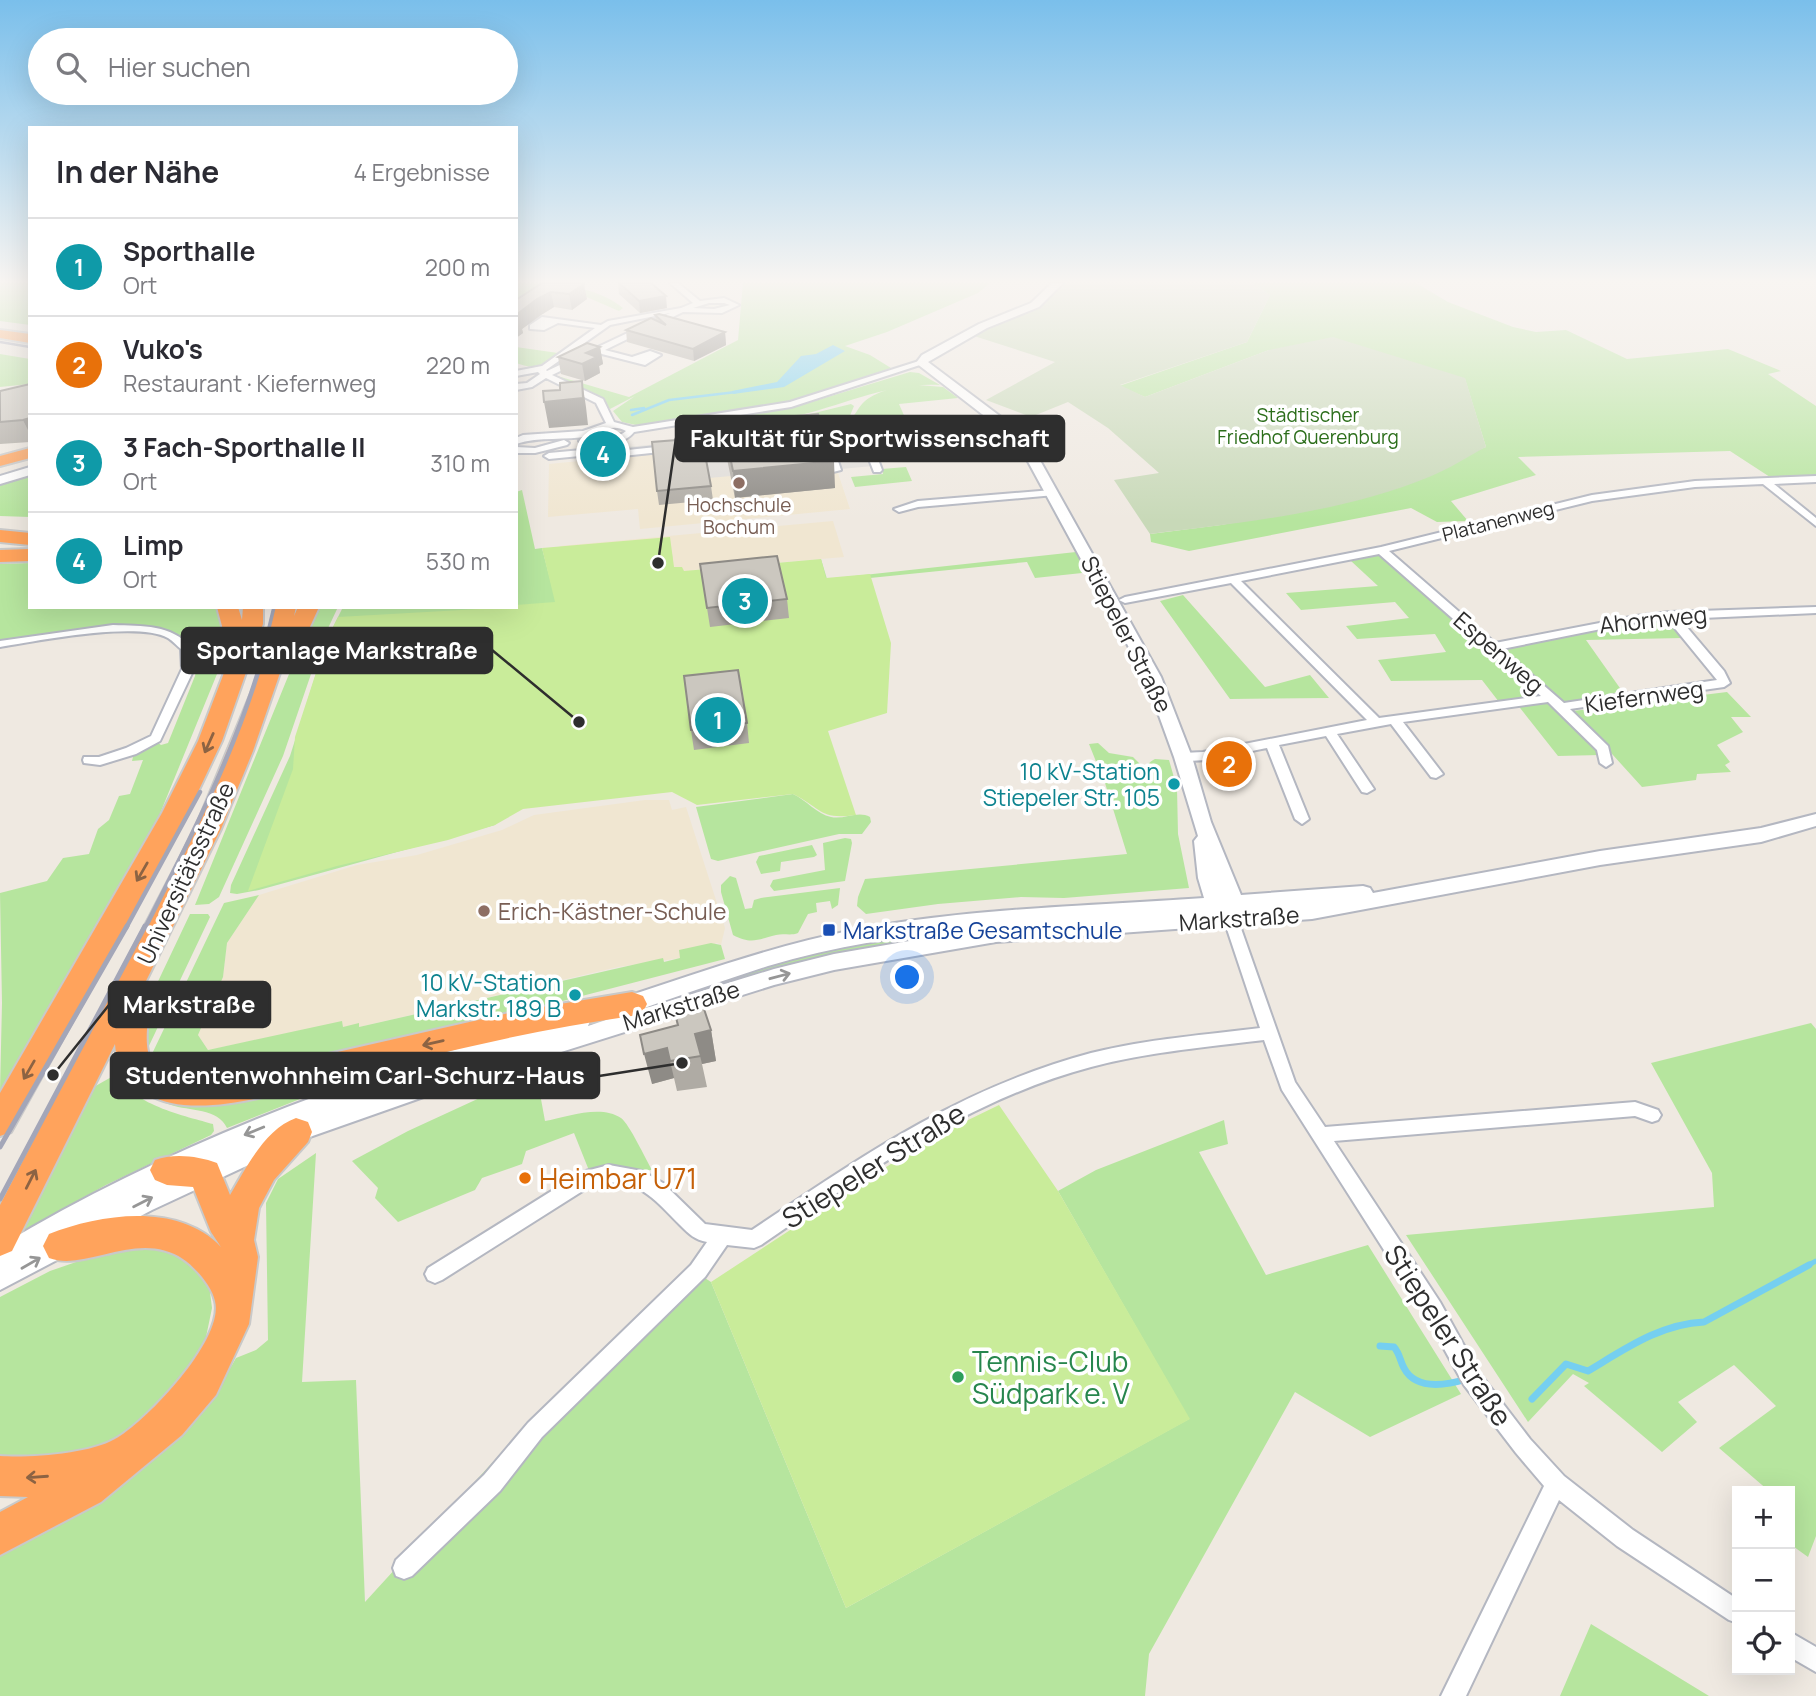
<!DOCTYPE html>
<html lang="de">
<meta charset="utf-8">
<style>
:root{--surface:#fff;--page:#f7f7f7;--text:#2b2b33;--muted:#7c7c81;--line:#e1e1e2;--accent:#4264fb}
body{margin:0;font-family:Manrope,sans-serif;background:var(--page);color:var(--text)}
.controls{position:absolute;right:21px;bottom:21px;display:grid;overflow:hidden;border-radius:0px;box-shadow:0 7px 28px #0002}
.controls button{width:63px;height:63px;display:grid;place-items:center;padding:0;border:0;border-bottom:2px solid var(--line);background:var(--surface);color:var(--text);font:35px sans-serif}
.you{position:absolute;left:908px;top:978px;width:24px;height:24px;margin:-18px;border:5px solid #fff;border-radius:50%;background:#1a73e8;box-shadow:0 0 0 10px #1a73e833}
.badge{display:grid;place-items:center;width:46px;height:46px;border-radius:50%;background:var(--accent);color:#fff;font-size:23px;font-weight:700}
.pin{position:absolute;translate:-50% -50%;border:4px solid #fff;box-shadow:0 2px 7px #0006}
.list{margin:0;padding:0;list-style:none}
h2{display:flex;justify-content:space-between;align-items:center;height:91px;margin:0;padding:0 28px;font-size:30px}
h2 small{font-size:23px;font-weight:400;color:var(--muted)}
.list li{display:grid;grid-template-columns:46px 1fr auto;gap:21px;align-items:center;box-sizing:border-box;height:98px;padding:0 28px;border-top:2px solid var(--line)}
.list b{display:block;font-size:26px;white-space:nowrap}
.list p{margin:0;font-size:23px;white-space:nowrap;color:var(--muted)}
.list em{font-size:23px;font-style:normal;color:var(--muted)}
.icon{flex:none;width:38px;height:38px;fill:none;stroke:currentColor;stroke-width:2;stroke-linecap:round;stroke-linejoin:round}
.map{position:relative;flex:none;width:1816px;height:1696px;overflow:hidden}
.search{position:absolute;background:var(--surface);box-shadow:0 7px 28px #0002;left:28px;top:28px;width:490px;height:77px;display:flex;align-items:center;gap:18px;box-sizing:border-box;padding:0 24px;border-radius:38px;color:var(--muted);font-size:26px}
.panel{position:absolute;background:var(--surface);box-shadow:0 7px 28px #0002;left:28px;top:126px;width:490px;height:483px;border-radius:0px}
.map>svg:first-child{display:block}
</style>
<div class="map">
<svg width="1816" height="1696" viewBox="0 0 1816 1696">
<rect width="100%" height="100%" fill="#efe9e1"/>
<path fill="#f0e6d1" d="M826 437 850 509 640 529 638 509 548 517 549 464Z
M833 521 844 557 694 570 665 591 559 546Z
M645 800H669L672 810 686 807 725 928 721 945 717 943 681 958 618 967 359 1027 358 1024 343 1027 342 1022 208 1050 198 1035 223 977 227 943 259 895 357 865 417 855 502 830 534 815Z"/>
<path fill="#b6e59e" d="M0 283H30V325L0 321Z
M516 283C552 283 595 285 623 308L619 311 561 286 516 315Z
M743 283H990L978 293 887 332 845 346 870 355 891 368 787 403 636 425 622 422 613 411 635 396 610 409 601 397 554 375 629 397 738 340Z
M1252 283H1416L1448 302 1513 327 1536 332 1566 330 1627 359 1728 349 1781 371 1768 374 1816 406V478L1773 479 1730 451 1518 457 1536 475 1451 501 1468 521 1437 522 1411 508 1189 551 1151 542 1150 534 1221 525 1315 508 1486 447 1465 379 1269 350 1145 397 1119 386 1247 342 1270 295Z
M516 347 558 353 560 355C541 368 538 370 516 363Z
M0 354 30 359V384L0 387Z
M910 372 919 373 940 385C887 382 843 406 792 417 764 423 734 426 706 427L704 424 798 406Z
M918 385 943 387 958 398 899 404 906 420 891 421 887 417 851 419C856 414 859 406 865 401 878 390 902 386 918 385Z
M851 404 854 406 849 418 843 420 774 427 794 418Z
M906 467 912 481 855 487 851 477 883 474 882 469Z
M30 474V517L0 516V483Z
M522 490 535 549 542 548 556 602 669 554H672L673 568 495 825 259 890 237 894 230 893 231 885 290 756 327 639 343 607H516V492Z
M1076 552 1085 570 1082 573 1035 578 1027 562 791 586 821 559 827 579Z
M1380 555 1496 652 1576 634 1662 621 1672 624 1682 638 1586 640 1622 691 1557 707 1600 755 1558 756 1513 699 1499 702 1482 680 1391 681 1378 660 1446 652 1435 634 1357 639 1346 626 1409 618 1395 602 1301 610 1286 593 1378 586 1351 561Z
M30 563V607H217L224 641 217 674 157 821 104 917 0 1091 2 1003 0 893 47 881 63 858 89 854 98 829 109 820 119 796 130 794 143 760 132 761 134 753 157 742 161 745 168 743 195 676 200 651 193 652C173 604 40 636 0 642V564Z
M1183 595 1265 687 1310 675 1329 698 1230 699 1160 601Z
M319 607H338L323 639 283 756 219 897 209 904 195 905 298 652Z
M1727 692 1751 717H1731L1743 732 1717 745 1730 762 1725 765 1731 772 1697 774 1696 780 1642 787 1573 711Z
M1098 743 1109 753 1133 757 1140 764 1138 770 1120 778 1103 779 1089 744Z
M1155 759 1169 760 1175 781 1170 782 1171 788H1177L1178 834 1189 888 1064 898 1021 897 938 904 866 914 857 906 858 897 865 879 1127 854 1105 783C1117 782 1134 782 1143 772 1148 766 1147 763 1155 759Z
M793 794C806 800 817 814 831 817 844 820 858 810 870 817L871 822 862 834H839L718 861 711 859 696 807Z
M845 838 851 839 852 843 845 881 774 891 770 886 773 880 825 870 823 843Z
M812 845 817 855 814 857 781 862 780 871 761 874 756 862 759 856Z
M730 876 736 878 745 909 752 908 754 900 761 898 840 888 838 905 832 909 830 901 816 903 817 912 808 914 798 933C791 936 784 933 776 935 758 939 752 945 733 935L721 892V885Z
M259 895 227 943 223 977 198 1035 208 1050 342 1021 343 1027 359 1023V1027L663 958 664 962 680 958 679 950 711 943 721 945 725 959 520 1012 249 1073C211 1079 181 1087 151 1056L224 903Z
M1182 911 927 940 406 1081 770 964 848 944 925 931Z
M190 914H208L210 917 147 1050 143 1013Z
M1811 1023 1816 1029V1536L1808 1557 1790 1544V1491H1769L1719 1448 1776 1406 1734 1365 1678 1402 1697 1422 1662 1452 1584 1386 1589 1383 1573 1374 1528 1422 1406 1235 1714 1207 1712 1173 1651 1063Z
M522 1027 333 1086 227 1128C218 1108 189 1111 171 1105 163 1103 156 1098 150 1095L170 1094Z
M122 1071C121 1103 190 1117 213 1124L214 1131 211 1135 106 1185 23 1231 92 1088Z
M536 1072 545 1121C566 1117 601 1104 621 1118 630 1125 645 1158 652 1170L590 1173 574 1133 526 1151 522 1164 482 1178 475 1190 398 1222 375 1198 378 1188 352 1161 408 1131Z
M1224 1120 1228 1144 1199 1152 1266 1275 1368 1245 1461 1394 1370 1437 1295 1392 1149 1654 1145 1696H0V1545L224 1379 236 1358 256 1350 268 1340 266 1203 278 1179 316 1153 302 1382 356 1380 365 1602 533 1418 693 1270 711 1282 846 1608 1189 1419 1058 1191 1096 1170Z
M137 1241 178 1248 209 1284 212 1308 205 1342 182 1380 127 1432 83 1456 0 1459V1297L50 1271Z
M1591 1624 1709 1696H1560Z"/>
<path fill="#c8d9b8" d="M1065 283H1252L1270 295 1247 342 1120 385 1145 397 1269 350 1333 337 1465 378 1486 447C1467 457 1449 469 1429 477 1344 512 1241 523 1150 534L1114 480 1159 473 1108 428 1068 402 1031 417 986 400 1055 362 971 335 1038 306Z"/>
<path fill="#c9ec9a" d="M670 537 674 567H682L684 571 821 559 826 578 870 574 891 643 887 713 828 731 856 815C819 820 823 809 793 794L697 805 672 792 523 809 495 825 448 840 337 866 248 891 293 769 295 737 327 639 338 617 516 607V605L555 602 542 548Z
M999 1105 1058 1191 1190 1419 846 1608 711 1282 929 1139Z"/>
<path fill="#dfdcd8" d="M832 422 834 427 890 422 892 427 833 432 838 444 878 440 882 449 873 450V466L830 470 819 440 726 448 731 476 709 478 703 450 604 459V451L593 450 815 430 813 423Z"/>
<path fill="#75cff0" d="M833 345 845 351 784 387 733 394 732 391 777 382 801 356 816 354Z"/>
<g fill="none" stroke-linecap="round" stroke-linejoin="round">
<path stroke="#75cff0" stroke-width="2.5" d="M631 410 644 408
M632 415 669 400 736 392"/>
<path stroke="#75cff0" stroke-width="5" d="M1805 1267 1816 1261"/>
<path stroke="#75cff0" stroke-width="7" d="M1380 1346 1394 1347C1400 1354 1400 1361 1404 1368 1416 1391 1447 1385 1467 1379
M1532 1399 1566 1364 1588 1371C1625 1349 1660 1324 1704 1322L1809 1265"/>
<g stroke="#b4b7c1" stroke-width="4">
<path id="street" d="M670 283H678L700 301 724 298 739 305 722 313 683 312 605 350 632 357 650 351 661 355 645 365 598 353 552 375 603 399 614 422 633 427 790 402 919 361 926 363 791 407 634 432C622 447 601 443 584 444L579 441C594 433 612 443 626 431 612 423 602 432 589 436 565 441 540 436 516 444V438L523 435 583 431 606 423 596 403 546 378 532 387 516 390V384L527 383 540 374 538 372 516 376V371L542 366 595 328 558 323 544 330 530 329V325L542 317 601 325 608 321 681 308 693 303ZM709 303H724L730 305 714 309 693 308ZM670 313 547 371 546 370 610 325Z
M891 421 895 424 894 426 823 434 818 431 823 428Z
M742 438 745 439V443L604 458 600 454 549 459 544 456 549 453 614 447 618 451Z
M564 440 569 443 567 445 535 453H516V447L535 448Z
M868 443 873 446 882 470 880 472H874L865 449 835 452 841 470 833 472 824 450 826 446Z
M1816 476V482L1774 484 1816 518V526L1763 484 1695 487 1592 501 1389 551 1495 643 1636 616 1670 612 1816 607V613L1680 619 1724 671 1730 683 1724 687 1570 709 1608 746 1612 763 1606 767 1600 763 1597 750 1548 702 1403 722 1443 774 1436 778 1431 777 1391 724 1337 734 1374 789 1367 793 1362 792 1326 736 1279 745 1309 819 1302 824 1295 819 1267 748C1248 751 1190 768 1177 757L1183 753 1203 752 1367 720 1231 583 1125 603 1119 600 1125 597 1381 547 1592 495 1695 481ZM1379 554 1541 696 1379 718 1241 581ZM1668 620 1717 680 1564 703 1502 649 1636 622Z
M1052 490 1057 493 1055 495 918 507 899 512 894 509 918 501Z
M113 625C143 626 171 624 192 648L194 669 160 741 136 754 100 765 84 763 83 760 84 757H99L126 748 151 736 182 669 181 649C177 646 173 641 168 638 137 621 37 641 0 647V641Z
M1231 915 1236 916 1238 920 1295 1082 1325 1127 1635 1102 1658 1110 1661 1115 1658 1120 1652 1122 1635 1116 1334 1141 1440 1302 1478 1371 1530 1439 1564 1476 1633 1530 1737 1599V1623L1729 1620 1617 1546 1559 1500 1466 1696H1441L1544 1486 1516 1453 1464 1385 1426 1316 1282 1090 1264 1040C1207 1047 1147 1052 1091 1067 967 1100 865 1174 761 1245L754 1248 727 1245 705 1277 542 1437 500 1491 412 1576 404 1579 396 1576 393 1568 396 1560 484 1475 528 1423 691 1265 707 1242C695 1240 689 1234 680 1225 652 1197 636 1175 592 1185L442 1280 435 1283 428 1280 425 1274 428 1268 582 1172 609 1165 642 1171 663 1183 705 1224 752 1230C862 1156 960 1088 1091 1053 1146 1039 1204 1035 1260 1028L1224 920 1226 916Z
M1790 1632 1816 1647V1672L1790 1657Z"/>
</g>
<g stroke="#b4b7c1" stroke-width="4">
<path id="secondary" d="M1052 283H1063L1039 307 987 328 928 362 1017 429 1037 455 1161 677 1192 757 1211 822 1241 895 1363 886 1370 888 1373 893 1600 851 1761 828 1816 814V826L1761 842 1600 865 1312 919 996 942 834 970 774 985 466 1082 304 1139 152 1210 0 1290V1246C123 1172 255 1115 391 1070 453 1049 517 1032 579 1012L587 1015 590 1021 588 1026 621 1015 613 1013 610 1007 613 1001C693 975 771 946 854 930 969 908 1088 906 1204 898L1198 878 1194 841 1198 836 1174 757 1145 677 1025 456 1009 435 916 363 922 355 979 324 1031 303ZM973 930 834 954 774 969 630 1013C676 997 721 981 768 966 834 946 904 935 973 930Z
M30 467V475L0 484V476Z"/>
</g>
<g stroke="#c9c9c9" stroke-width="4">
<path id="highway" d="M0 330 30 334V343L0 338Z
M30 448V458L0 466V456Z
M0 530 30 533V545L0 542Z
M30 549V561L0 562V550Z
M217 607H238L242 620 243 607H263V624L222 741 188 813 11 1132 0 1136V1093L162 813 198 741 227 665 223 660 222 626Z
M275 607H296L294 616 298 607H319L293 664 290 669 281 670 253 751 221 829 146 981 153 990C138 1065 145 1085 227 1077L518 1011 632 992 643 996 647 1004 643 1012 632 1016C530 1030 430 1056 330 1079 283 1091 234 1109 184 1105 150 1102 117 1081 115 1044L12 1251 0 1256V1205L195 829 256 681Z
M296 1118 308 1122 312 1132 308 1142 274 1180 259 1208 254 1240 258 1257 249 1324 216 1395 182 1435 101 1502 0 1555V1512L28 1497 0 1496V1456C30 1458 89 1454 115 1439 146 1422 225 1339 215 1301 212 1286 195 1267 183 1259 138 1229 86 1272 49 1258L43 1246 49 1234C101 1214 178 1202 221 1247L211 1232 193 1187 167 1185 155 1180 150 1170 155 1160C174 1153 198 1156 217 1163L230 1195C246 1168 265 1129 296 1118Z"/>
</g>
<use href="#street" fill="#fff" fill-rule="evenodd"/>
<use href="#secondary" fill="#fff" fill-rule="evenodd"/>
<use href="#highway" fill="#ffa35c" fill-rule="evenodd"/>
<path stroke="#a3a6b8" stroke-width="2.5" d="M0 342 30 347"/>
<path stroke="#a3a6b8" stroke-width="3.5" d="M261 661 274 607"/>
<path stroke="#a3a6b8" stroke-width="4.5" d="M126 928 200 792
M145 928C189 841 235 753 262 659"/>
<path stroke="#a3a6b8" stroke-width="5" d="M0 1147 127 926
M0 1199 145 926"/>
</g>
<path fill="#afaba4" d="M542 283 587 299 572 310 554 307 541 315 522 329 523 333 516 338Z
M618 283H651L667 308 640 313 619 294Z
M655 315 725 332 726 345 694 361 627 342 626 330 656 320Z
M600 347 603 364 599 366 600 373 585 381 561 374 558 357Z
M30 384V442L0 444V391Z
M818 414 835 488 735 498 725 449 723 422Z
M711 486 713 500 659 505 657 491Z
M700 564 787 599 789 618 710 627Z
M747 723 749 743 694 750 691 730Z
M674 1010 711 1030 716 1061 702 1064 707 1087 677 1091 674 1078 652 1084 677 1025Z"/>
<path fill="#8e8b86" d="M584 284 587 299 572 310 569 294Z
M551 292 554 307 541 315 522 329 523 333 516 338V315L537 299Z
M666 296 667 308 640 313 639 301Z
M725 332 726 345 694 361 693 349Z
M600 347 603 364 599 366 600 373 585 381 582 364 586 353Z
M582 381 586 407 588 425 549 428 544 402Z
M30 418V434L23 420Z
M834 461 835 488 735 498 733 471Z
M711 1030 716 1061 702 1064 695 1034Z
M667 1048 674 1078 652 1084 644 1054Z"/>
<path fill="#cbc7bf" stroke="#8e8b86" stroke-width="2" fill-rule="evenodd" d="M542 283H583L584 284 569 294 551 292 537 299 516 315V300Z
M619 283H651L666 296 639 301Z
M659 314 725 332 693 349 626 330 651 318 666 325 655 315Z
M587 343 600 347 586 353 597 357 582 364 558 357Z
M582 381 583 398 544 402 543 391 560 390V383Z
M30 384V418L23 420 0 422V391Z
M818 414 834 461 733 471 723 422ZM806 425 814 451 754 457 748 430Z
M702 438 711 486 657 491 652 442Z
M777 556 787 599 707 608 700 564Z
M738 670 747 723 691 730 684 676Z
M703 1006 711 1030 695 1034 701 1056 670 1061 667 1048 644 1054 640 1035 678 1025 674 1010Z"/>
<defs><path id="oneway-shaft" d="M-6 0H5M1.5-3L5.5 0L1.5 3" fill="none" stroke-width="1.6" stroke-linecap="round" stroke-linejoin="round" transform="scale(1.75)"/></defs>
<g stroke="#8c6343">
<use href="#oneway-shaft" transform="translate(209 743) rotate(114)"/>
<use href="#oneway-shaft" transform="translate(142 872) rotate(120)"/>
<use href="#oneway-shaft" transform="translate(433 1043) rotate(167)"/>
<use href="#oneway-shaft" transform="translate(29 1070) rotate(120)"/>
<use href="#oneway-shaft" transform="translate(31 1179) rotate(-63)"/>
<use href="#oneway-shaft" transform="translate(37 1477) rotate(176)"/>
</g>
<g stroke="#969696">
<use href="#oneway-shaft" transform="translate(780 976) rotate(-15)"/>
<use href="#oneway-shaft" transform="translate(254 1131) rotate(158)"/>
<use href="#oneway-shaft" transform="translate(143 1202) rotate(-27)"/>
<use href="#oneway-shaft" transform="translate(31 1263) rotate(-30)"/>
</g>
<linearGradient id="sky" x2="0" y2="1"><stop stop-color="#7abfeb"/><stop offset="0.54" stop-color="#f8f5f2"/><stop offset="1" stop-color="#f8f5f2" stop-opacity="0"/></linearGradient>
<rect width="1816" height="521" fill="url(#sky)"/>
<g fill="#8d6e63" stroke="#fff" stroke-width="2.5">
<circle cx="739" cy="483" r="7"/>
<circle cx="484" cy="911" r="7"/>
</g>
<g fill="#0f9aa8" stroke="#fff" stroke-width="2.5">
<circle cx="1174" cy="784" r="7"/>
<circle cx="575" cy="995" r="7"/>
</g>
<rect fill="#1a4fb4" stroke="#fff" stroke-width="2.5" x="822" y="923" width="14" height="14" rx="3.5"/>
<circle fill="#e8710a" stroke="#fff" stroke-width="2.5" cx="525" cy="1178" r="7"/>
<circle fill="#2e9e5b" stroke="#fff" stroke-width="2.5" cx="958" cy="1377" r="7"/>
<g text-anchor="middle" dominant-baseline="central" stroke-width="7" stroke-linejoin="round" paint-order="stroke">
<g font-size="19" fill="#2c6e1b" stroke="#fff">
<text x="1308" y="415">Städtischer<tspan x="1308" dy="22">Friedhof Querenburg</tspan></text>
</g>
<g font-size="19" fill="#785e54" stroke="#fff">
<text x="739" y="505">Hochschule<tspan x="739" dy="22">Bochum</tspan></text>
</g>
<g font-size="19" fill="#2e2e2e" stroke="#fff">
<text transform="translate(1498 521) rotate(-14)">Platanenweg</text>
</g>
<g font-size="23" fill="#2e2e2e" stroke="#fff">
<text transform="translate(1653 619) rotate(-6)">Ahornweg</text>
<text transform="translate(1127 634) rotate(63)">Stiepeler Straße</text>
<text transform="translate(1499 652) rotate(41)">Espenweg</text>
<text transform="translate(1644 696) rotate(-8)">Kiefernweg</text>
<text transform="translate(185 873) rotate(-65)">Universitätsstraße</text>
<text transform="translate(1239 918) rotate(-4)">Markstraße</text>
<text transform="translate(681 1005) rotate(-17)">Markstraße</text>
</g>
<g font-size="23" fill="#0d838f" stroke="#fff" text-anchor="end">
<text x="1160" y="771">10 kV-Station<tspan x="1160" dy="26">Stiepeler Str. 105</tspan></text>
<text x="561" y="982">10 kV-Station<tspan x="561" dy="26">Markstr. 189 B</tspan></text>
</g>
<g font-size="23" fill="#785e54" stroke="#fff" text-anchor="start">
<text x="498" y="911">Erich-Kästner-Schule</text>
</g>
<g font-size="23" fill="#164399" stroke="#fff" text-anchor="start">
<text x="843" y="930">Markstraße Gesamtschule</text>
</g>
<g font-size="28" fill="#2e2e2e" stroke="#fff">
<text transform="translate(873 1165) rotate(-32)">Stiepeler Straße</text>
<text transform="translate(1449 1335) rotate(57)">Stiepeler Straße</text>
</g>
<g font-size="28" fill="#c56008" stroke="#fff" text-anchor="start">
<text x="539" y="1178">Heimbar U71</text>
</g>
<g font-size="28" fill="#27864d" stroke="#fff" text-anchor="start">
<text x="972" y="1361">Tennis-Club<tspan x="972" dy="32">Südpark e. V</tspan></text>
</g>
</g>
<path fill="none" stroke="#2e2e2e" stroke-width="2.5" d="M658 563L676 438M579 722L492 650M53 1075L109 1005M682 1063L599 1076"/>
<g fill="#2e2e2e" stroke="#fff" stroke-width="2.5">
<circle cx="658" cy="563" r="7"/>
<circle cx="579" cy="722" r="7"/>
<circle cx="53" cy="1075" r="7"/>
<circle cx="682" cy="1063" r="7"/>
</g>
<g fill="#2e2e2e" stroke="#2e2e2e" stroke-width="2.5">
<rect x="676" y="416" width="388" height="45" rx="7"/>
<rect x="182" y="628" width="310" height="45" rx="7"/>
<rect x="109" y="982" width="161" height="45" rx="7"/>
<rect x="111" y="1053" width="488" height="45" rx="7"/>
</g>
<g font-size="24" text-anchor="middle" font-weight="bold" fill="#fff">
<text x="870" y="447">Fakultät für Sportwissenschaft</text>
<text x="337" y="659">Sportanlage Markstraße</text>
<text x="189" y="1013">Markstraße</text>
<text x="355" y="1084">Studentenwohnheim Carl-Schurz-Haus</text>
</g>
</svg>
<div class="controls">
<button>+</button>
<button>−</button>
<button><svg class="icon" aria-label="locate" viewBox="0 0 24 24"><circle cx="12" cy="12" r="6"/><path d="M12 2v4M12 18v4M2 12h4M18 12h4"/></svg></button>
</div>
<div class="you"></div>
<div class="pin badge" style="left:718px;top:720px;background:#0f9aa8">1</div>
<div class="pin badge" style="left:1229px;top:764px;background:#e8710a">2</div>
<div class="pin badge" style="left:745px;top:601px;background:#0f9aa8">3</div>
<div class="pin badge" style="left:603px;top:454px;background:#0f9aa8">4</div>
<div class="search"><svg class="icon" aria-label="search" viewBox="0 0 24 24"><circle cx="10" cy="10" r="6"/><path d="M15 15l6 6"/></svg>Hier suchen</div>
<section class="panel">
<h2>In der Nähe<small>4 Ergebnisse</small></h2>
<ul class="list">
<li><span class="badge" style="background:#0f9aa8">1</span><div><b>Sporthalle</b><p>Ort</p></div><em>200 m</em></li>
<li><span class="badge" style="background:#e8710a">2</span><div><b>Vuko's</b><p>Restaurant · Kiefernweg</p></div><em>220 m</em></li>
<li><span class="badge" style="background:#0f9aa8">3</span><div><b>3 Fach-Sporthalle II</b><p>Ort</p></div><em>310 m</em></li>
<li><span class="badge" style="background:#0f9aa8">4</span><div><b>Limp</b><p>Ort</p></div><em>530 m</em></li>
</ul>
</section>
</div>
